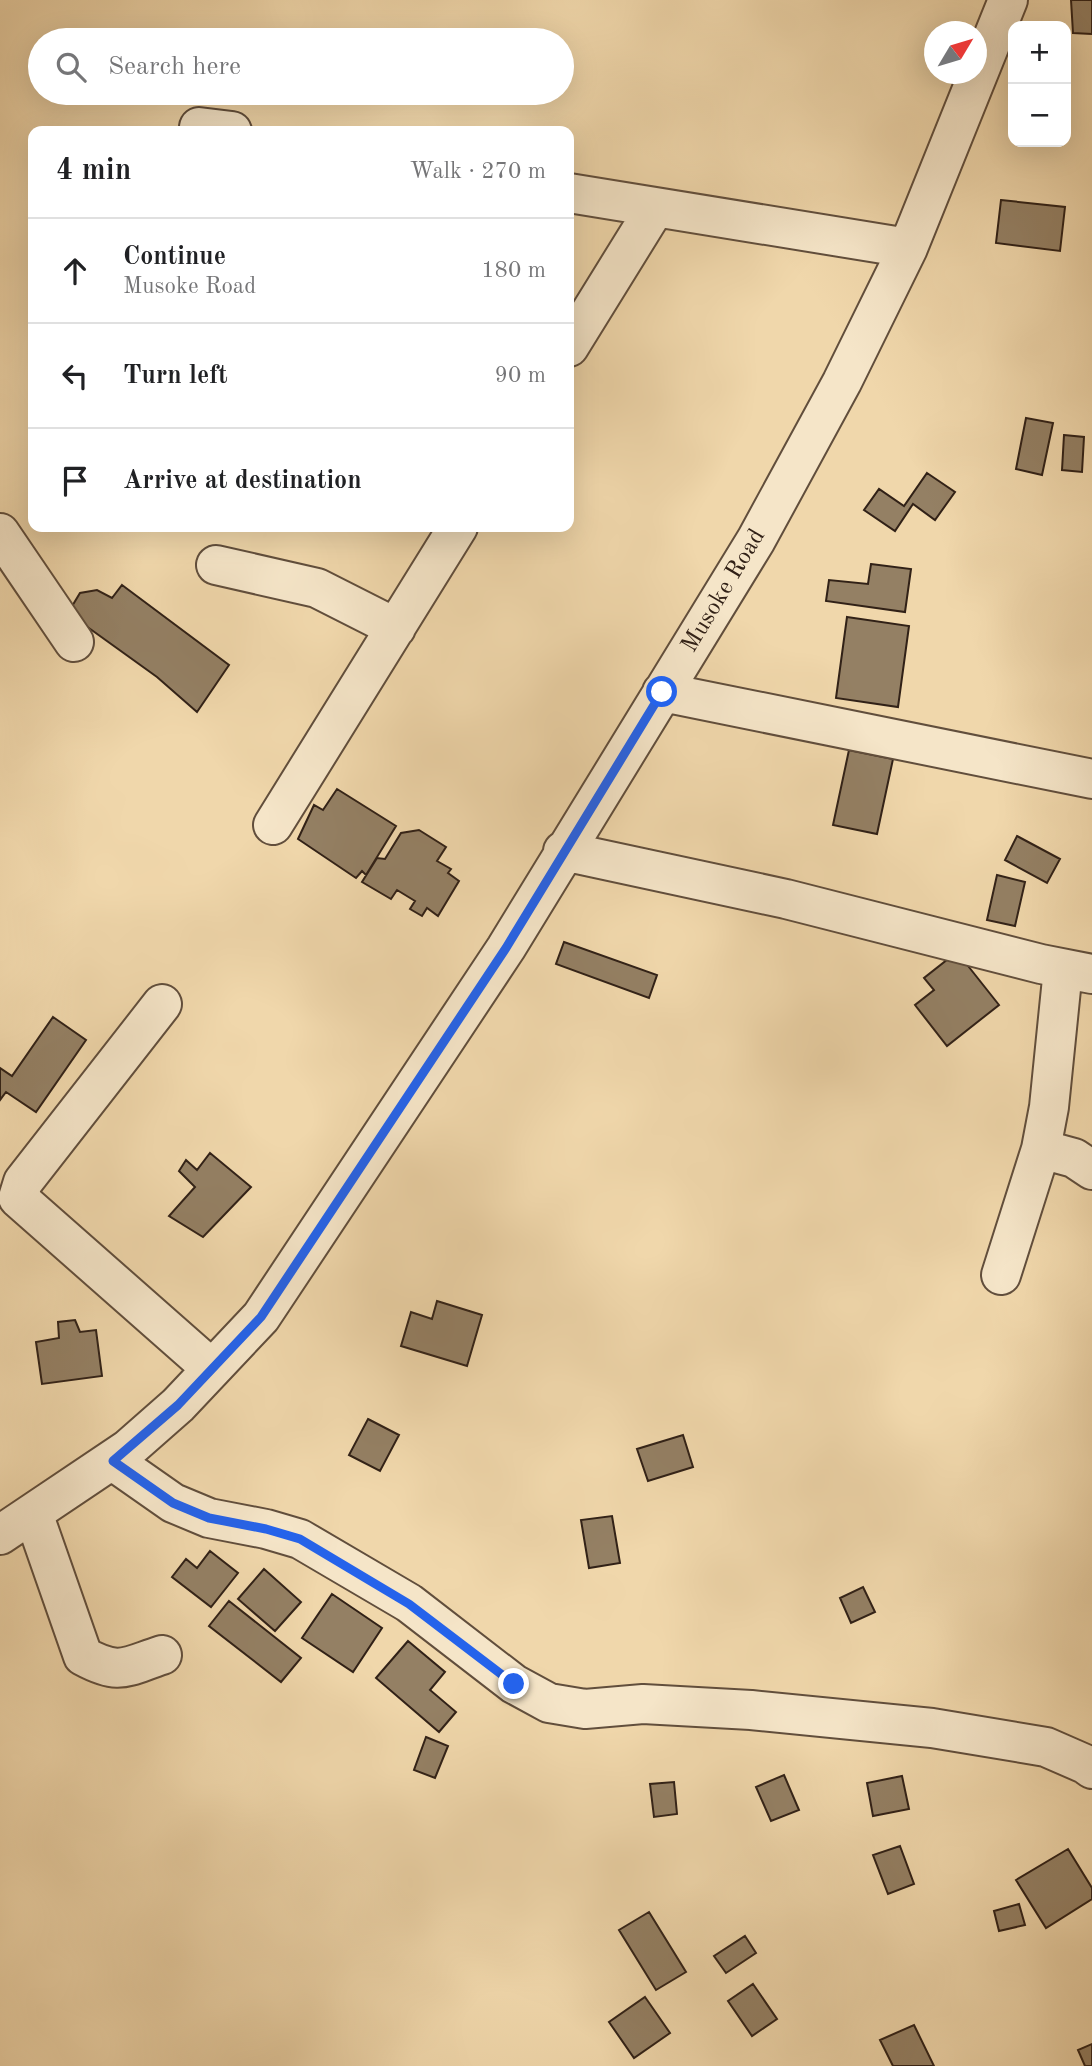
<!DOCTYPE html>
<meta charset="utf-8">
<style>
:root{--surface:#fff;--page:#f6f6f6;--text:#202124;--muted:#757577;--line:#e0e0e0}
body{margin:0;font-family:"Old Standard TT",serif;background:var(--page);color:var(--text)}
.controls{position:absolute;right:21px;top:21px;display:grid;overflow:hidden;border-radius:14px;box-shadow:0 7px 28px #0002}
.controls button{width:63px;height:63px;display:grid;place-items:center;padding:0;border:0;border-bottom:2px solid var(--line);background:var(--surface);color:var(--text);font:35px sans-serif}
.compass{position:absolute;left:924px;top:21px;width:63px;height:63px;border-radius:50%;background:var(--surface);box-shadow:0 7px 28px #0002;rotate:52deg}
.stop{position:absolute;width:21px;height:21px;margin:-16px;border:5px solid #2563eb;border-radius:50%;background:#fff}
.stop.end{background:#2563eb;border-color:#fff;box-shadow:0 2px 7px #0008}
.list{margin:0;padding:0;list-style:none}
h2{display:flex;justify-content:space-between;align-items:center;height:91px;margin:0;padding:0 28px;font-size:30px}
h2 small{font-size:23px;font-weight:400;color:var(--muted)}
.list li{display:grid;grid-template-columns:46px 1fr auto;gap:21px;align-items:center;box-sizing:border-box;height:105px;padding:0 28px;border-top:2px solid var(--line)}
.list b{display:block;font-size:26px;white-space:nowrap}
.list p{margin:0;font-size:23px;white-space:nowrap;color:var(--muted)}
.list em{font-size:23px;font-style:normal;color:var(--muted)}
.icon{flex:none;width:38px;height:38px;fill:none;stroke:currentColor;stroke-width:2;stroke-linecap:round;stroke-linejoin:round}
.map{position:relative;flex:none;width:1092px;height:2066px;overflow:hidden}
.search{position:absolute;background:var(--surface);box-shadow:0 7px 28px #0002;left:28px;top:28px;width:546px;height:77px;display:flex;align-items:center;gap:18px;box-sizing:border-box;padding:0 24px;border-radius:38px;color:var(--muted);font-size:26px}
.panel{position:absolute;background:var(--surface);box-shadow:0 7px 28px #0002;left:28px;top:126px;width:546px;height:406px;border-radius:14px}
.map>svg:first-child{display:block}
</style>
<div class="map">
<svg width="1092" height="2066" viewBox="0 0 1092 2066">
<rect width="100%" height="100%" fill="#f0d7ab"/>
<filter id="stains"><feTurbulence type="fractalNoise" baseFrequency=".00286" numOctaves="4"/><feColorMatrix values="0 0 0 0 .2 0 0 0 0 .09 0 0 0 0 .02 0 0 0 .5 -.17"/></filter>
<radialGradient id="worn" r=".72"><stop offset=".6" stop-color="#630" stop-opacity="0"/><stop offset="1" stop-color="#630" stop-opacity=".3"/></radialGradient>
<path fill="#948064" stroke="#312117" stroke-width="2" d="M1071 0H1092V34L1073 33Z
M1001 200 1065 207 1060 251 996 243Z
M1026 418 1053 423 1042 475 1016 469Z
M1064 435 1084 437 1082 472 1062 470Z
M927 473 955 492 935 520 913 504 895 531 864 510 879 489 904 506Z
M871 564 911 569 905 612 826 601 829 580 868 584Z
M122 585 229 665 197 712 157 677 68 613 80 593 97 590 112 598Z
M847 617 909 626 898 707 836 698Z
M849 750 893 759 877 834 833 825Z
M337 789 396 826 366 875 362 871 356 878 298 839 314 805 323 810Z
M419 830 446 847 437 861 451 869 448 873 459 881 438 916 427 908 422 916 410 909 415 901 397 890 391 899 362 882 377 858 385 859 401 833Z
M1017 836 1060 859 1047 883 1005 860Z
M997 875 1025 882 1015 926 987 920Z
M564 942 657 975 649 998 556 964Z
M957 952 999 1005 947 1046 915 1005 934 990 924 978Z
M53 1017 86 1040 36 1112 6 1092 0 1100V1068L12 1076Z
M210 1153 251 1187 203 1237 169 1216 195 1187 179 1171 186 1160 197 1170Z
M437 1301 482 1315 467 1366 401 1346 411 1312 432 1319Z
M75 1320 80 1332 96 1330 102 1376 42 1384 36 1342 59 1338 58 1322Z
M368 1419 399 1435 380 1471 349 1455Z
M683 1435 693 1467 648 1481 637 1449Z
M612 1516 620 1563 589 1568 581 1520Z
M210 1551 238 1573 211 1607 172 1577 186 1559 197 1568Z
M264 1569 301 1602 275 1631 238 1599Z
M863 1587 875 1612 851 1623 840 1598Z
M332 1594 382 1628 353 1672 302 1638Z
M229 1601 301 1658 281 1682 209 1626Z
M408 1641 445 1672 430 1690 456 1712 439 1732 376 1678Z
M426 1737 448 1746 435 1778 414 1770Z
M784 1775 799 1810 771 1821 756 1787Z
M902 1776 909 1809 873 1816 867 1783Z
M674 1782 677 1814 654 1817 650 1784Z
M900 1846 914 1884 888 1894 873 1855Z
M1068 1849 1092 1888V1899L1046 1928 1016 1880Z
M1019 1904 1025 1925 999 1931 994 1911Z
M649 1912 686 1972 656 1990 619 1930Z
M745 1936 756 1953 726 1973 714 1956Z
M753 1984 777 2019 752 2036 728 2001Z
M645 1997 670 2033 634 2058 609 2022Z
M914 2025 934 2066H893L880 2040Z
M1092 2044V2066H1085L1078 2050Z"/>
<g fill="none" stroke-linecap="round" stroke-linejoin="round">
<g stroke="#614e3c" stroke-width="42">
<path id="minor" d="M199 127 232 131
M569 193 908 248
M569 347 655 208
M0 533 74 642
M216 565 317 588 396 628
M662 692 1092 779
M273 825 458 527
M563 851 786 899 1041 964 1092 974
M1063 969 1049 1107 1041 1149 1074 1158 1092 1170
M162 1004 23 1182 18 1198 212 1369
M1001 1275 1041 1149
M113 1461 173 1503 209 1518 266 1529 300 1539 409 1603 514 1684 549 1703 585 1709 643 1704 751 1710 932 1728 1046 1747 1085 1764 1092 1769
M33 1513 83 1656C120 1676 125 1667 162 1655
M0 1535 128 1449 178 1405 261 1317 506 948 756 540 842 382 908 248 1008 0"/>
</g>
<use href="#minor" stroke="#f5e5c8" stroke-width="38"/>
</g>
<g fill="none" stroke-linecap="round" stroke-linejoin="round">
<path stroke="#2563eb" stroke-width="9" d="M514 1684 409 1604 300 1539 266 1529 209 1518 173 1503 113 1461 178 1405 261 1317 506 948 662 692"/>
</g>
<g text-anchor="middle" dominant-baseline="central" stroke-width="5" stroke-linejoin="round" paint-order="stroke">
<g font-size="24" fill="#312117" stroke="#f5e5c8">
<text transform="translate(724 591) rotate(-59)">Musoke Road</text>
</g>
</g>
<rect width="100%" height="100%" filter="url(#stains)"/>
<rect width="100%" height="100%" fill="url(#worn)"/>
</svg>
<div class="controls">
<button>+</button>
<button>−</button>
</div>
<svg class="compass" viewBox="-18 -18 36 36"><path d="M0-13l5 13h-10z" fill="#e53935"/><path d="M0 13l5-13h-10z" fill="#757577"/></svg>
<div class="stop" style="left:662px;top:692px"></div>
<div class="stop end" style="left:514px;top:1684px"></div>
<div class="search"><svg class="icon" aria-label="search" viewBox="0 0 24 24"><circle cx="10" cy="10" r="6"/><path d="M15 15l6 6"/></svg>Search here</div>
<section class="panel">
<h2>4 min<small>Walk · 270 m</small></h2>
<ul class="list">
<li><svg class="icon" aria-label="ahead" viewBox="0 0 24 24"><path d="M12 20V5M6 11l6-6 6 6"/></svg><div><b>Continue</b><p>Musoke Road</p></div><em>180 m</em></li>
<li><svg class="icon" aria-label="left" viewBox="0 0 24 24"><path d="M17 20v-9H6M10 6l-5 5 5 5"/></svg><div><b>Turn left</b></div><em>90 m</em></li>
<li><svg class="icon" aria-label="arrive" viewBox="0 0 24 24"><path d="M6 21V4h12l-3 4 3 4H6"/></svg><div><b>Arrive at destination</b></div></li>
</ul>
</section>
</div>
